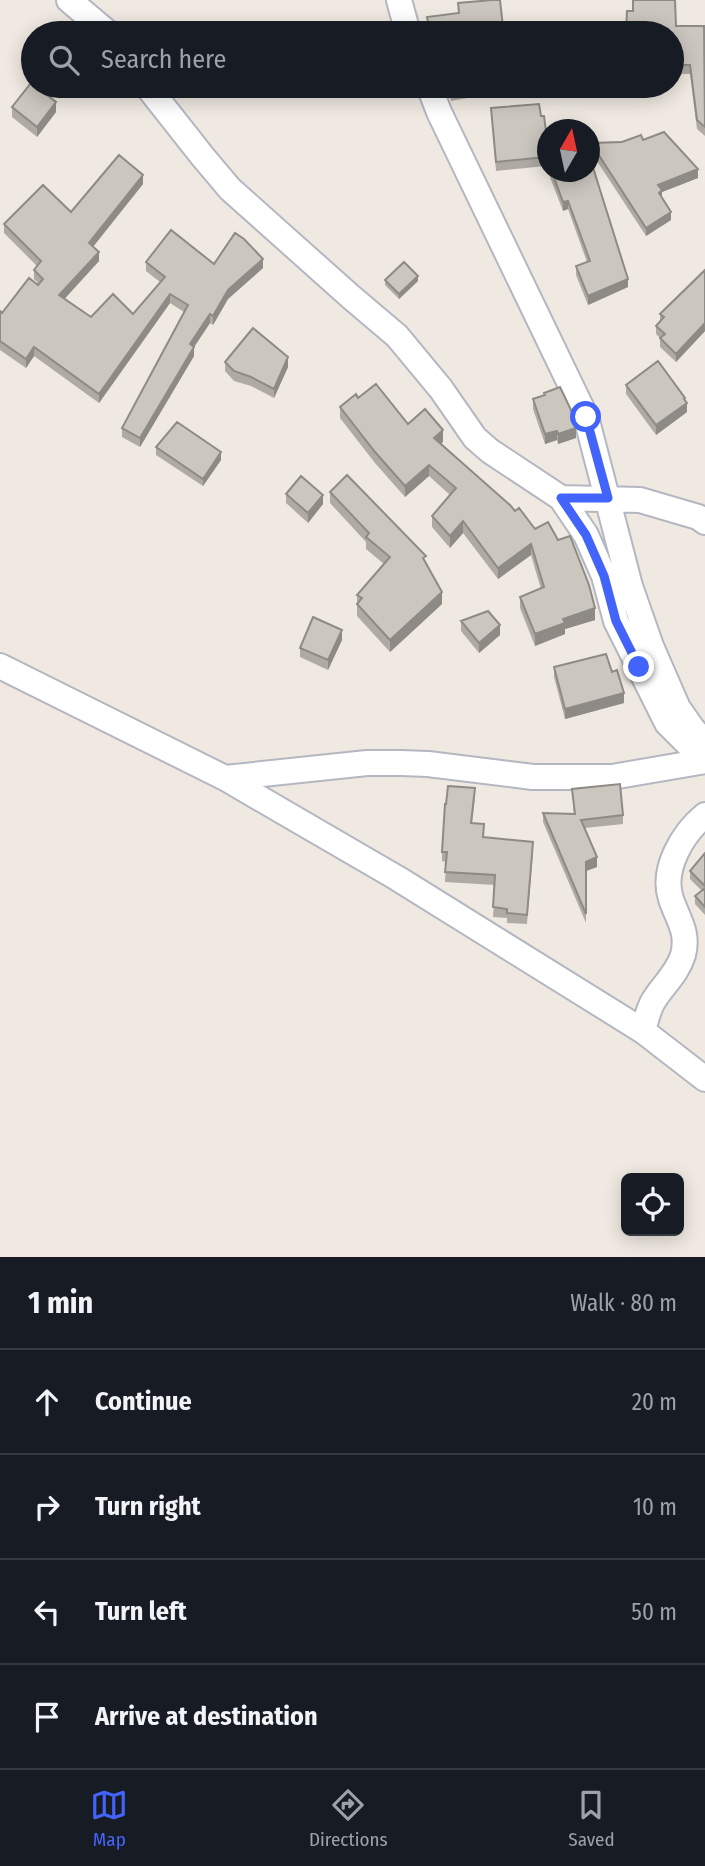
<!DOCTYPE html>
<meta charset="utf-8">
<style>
:root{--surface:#171b24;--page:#20242c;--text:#f1f3f6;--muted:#9ea1a6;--line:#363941;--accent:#4264fb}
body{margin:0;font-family:"Fira Sans Condensed",sans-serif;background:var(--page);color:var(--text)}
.controls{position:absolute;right:21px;bottom:21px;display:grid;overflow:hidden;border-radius:10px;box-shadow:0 4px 18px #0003}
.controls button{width:63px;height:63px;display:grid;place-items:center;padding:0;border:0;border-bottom:2px solid var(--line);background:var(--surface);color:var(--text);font:35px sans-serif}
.compass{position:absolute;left:537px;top:119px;width:63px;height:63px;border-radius:50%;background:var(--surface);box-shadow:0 4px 18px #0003;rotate:9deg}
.stop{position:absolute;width:21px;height:21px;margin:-16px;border:5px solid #4264fb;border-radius:50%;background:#fff}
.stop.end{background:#4264fb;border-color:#fff;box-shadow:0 2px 7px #0008}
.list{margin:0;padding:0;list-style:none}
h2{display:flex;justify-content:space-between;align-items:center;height:91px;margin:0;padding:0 28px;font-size:30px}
h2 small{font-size:23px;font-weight:400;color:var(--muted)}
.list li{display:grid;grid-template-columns:46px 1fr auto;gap:21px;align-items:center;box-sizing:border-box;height:105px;padding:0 28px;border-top:2px solid var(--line)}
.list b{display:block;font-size:26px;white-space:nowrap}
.list em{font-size:23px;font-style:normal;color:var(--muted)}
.icon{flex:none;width:38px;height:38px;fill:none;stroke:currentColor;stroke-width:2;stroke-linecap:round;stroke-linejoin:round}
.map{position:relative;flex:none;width:705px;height:1257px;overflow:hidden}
.search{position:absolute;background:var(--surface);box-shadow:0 4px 18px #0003;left:21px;right:21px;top:21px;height:77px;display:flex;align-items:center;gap:18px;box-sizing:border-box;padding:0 24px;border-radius:38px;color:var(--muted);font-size:26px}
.sheet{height:511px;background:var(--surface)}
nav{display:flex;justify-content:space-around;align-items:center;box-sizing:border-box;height:98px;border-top:2px solid var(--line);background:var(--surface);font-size:19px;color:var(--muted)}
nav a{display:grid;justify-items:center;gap:4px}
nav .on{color:var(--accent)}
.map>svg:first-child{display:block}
</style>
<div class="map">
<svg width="705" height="1257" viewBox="0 0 705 1257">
<rect width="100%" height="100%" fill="#efe9e1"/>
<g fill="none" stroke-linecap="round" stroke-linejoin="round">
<g stroke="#b4b7c1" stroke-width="28">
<path id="street" d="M69 0 108 33
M399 0 408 33
M147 86 203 157 230 189 351 297 397 336 441 389 475 438 490 451 561 498 640 500 698 517 705 522
M429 86 439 112 586 417 630 586 651 646 678 708 692 728 705 743
M561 498 586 535 604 576 616 621 667 723 692 748
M0 666 225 778 397 878 643 1031 705 1079
M225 778 367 763H401L428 764 533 777H612L705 761
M643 1031C646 1021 648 1009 654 1000 663 985 677 974 683 955 689 932 678 920 671 899 661 869 683 833 705 815"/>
</g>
<use href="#street" stroke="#fff" stroke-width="24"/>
</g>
<path fill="#afaba4" d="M632 0H675L676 26 705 38V136L697 129 690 74H672V33L633 11Z
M448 86H477L478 96 451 101Z
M12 107 56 112 37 137 12 117Z
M491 108 541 116 548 146V169L546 166 496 171Z
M643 140 698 178 662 192V198L671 220 646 236 591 152V143Z
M548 172H590L628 287 588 305 576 275V266L587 262 568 209 563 211Z
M143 184 93 246 99 261 64 299 91 317 133 314 160 282 146 271V262L214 264 263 268 228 299 213 325 210 323 194 347V356L140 447 122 437V428L184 312 170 303 99 403 34 356 26 368 0 350V311L2 313 39 284 34 279V270L37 266 4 233V224L71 212Z
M385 280 418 281 399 299 385 285Z
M660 314 705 331 676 362 660 347V338L656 334V326L660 321Z
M225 362 288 367 274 398 251 386 234 381 225 371Z
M626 385 685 401 687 412 656 435 626 394Z
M544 393 576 438 558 444 557 440 545 444 533 409V399L544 395Z
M358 398 443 442 441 443 510 505 595 620 565 629V634L535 646 520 608V597L541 589 531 555 498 579 463 533 450 548 432 527V516L450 495 429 476 405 497 375 463 340 418V407Z
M156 447 221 460 203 486 156 455Z
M330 492 426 562 442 604 390 652 357 616V595L384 564 366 549V542L330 503Z
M286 494 323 504 308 523 286 503Z
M461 621 500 635 479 653 461 631Z
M342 640 328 670 300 657V648Z
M554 667 612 672 624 703 565 719 554 677Z
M572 789 623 815V824L585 828 597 867 586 871V923L543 822V813L574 814Z
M475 797 472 824 483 837 533 852 527 924 507 923V918L493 917 495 885 445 882 446 862 442 861V852Z
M705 853V915L695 904V896L702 891 690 879V871Z"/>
<path fill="#8e8b86" d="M56 102V112L37 137V127Z
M698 169V178L662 192V199L659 202 658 185Z
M143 175V184L89 252V243Z
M568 201V209L563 211V202Z
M671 212V220L646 236V228Z
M99 252V261L59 305V295Z
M263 259V268L228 299 213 325V316L228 290Z
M418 276V281L399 299V294Z
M628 279V287L588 305V296Z
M170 294V303L99 403V394Z
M210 314V323L194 347V356L140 447V438L190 344Z
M705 323V331L676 362V354Z
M34 347V356L26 368V359Z
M288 357V367L274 398V389Z
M685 398V404L687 403V412L656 435V425Z
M576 428V438L558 444V434Z
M443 430V442L434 449V438Z
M557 431V440L545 444V434Z
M221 452V460L203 486V479Z
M429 465V476L405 497V486Z
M323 495V504L308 523V513Z
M463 521V533L450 548V536Z
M531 544V555L498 579V568Z
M442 592V604L390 652V640Z
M595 608V620L565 629V634L535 646V634L563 619Z
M500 625V635L479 653V643Z
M342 630V640L328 670V660Z
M624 693V703L565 719V709Z
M597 857V867L586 871V923V862Z"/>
<path fill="#cbc7bf" stroke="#8e8b86" stroke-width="2" d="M492 0H500L503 27 532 28V33H430L427 17 459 13 458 3Z
M633 0H675L676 26H704L705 127 697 120 690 65H672V33H626L627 11H633Z
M546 26H577V33H546Z
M31 83 33 86H35L56 102 37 127 12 107Z
M449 86H477L478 88 451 93Z
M539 104 541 116H544L548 146V161L546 157 496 162 491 108Z
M664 132 698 169 658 185 662 190 659 193 671 212 646 228 591 143 622 142 641 135 643 140Z
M119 155 143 175 89 243 99 252 59 295 91 317 113 294 133 314 165 277 146 262 171 230 214 264 235 233 244 239 263 259 228 290 213 316 210 314 190 344 194 347 140 438 122 428 188 305 170 294 99 394 34 347 26 359 0 341V311L2 313 29 278 38 285 43 279 34 270 41 261 4 224 43 185 71 212Z
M590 158 628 279 588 296 576 266 590 261 568 201 563 202 552 172H590Z
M404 262 418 276 399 294 385 280Z
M705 270V323L676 354 660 338 665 334 656 326 664 317 660 314Z
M253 328 288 357 274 389 251 377 234 371 225 362Z
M658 361 685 398 684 399 687 403 656 425 626 385Z
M376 384 408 424 425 409 443 430 434 438 510 505 515 511 519 508 535 529 548 522 558 540 570 536 589 585 595 608 563 619 565 623 535 634 520 597 544 587 531 544 498 568 463 521 450 536 432 516 456 488 429 465 405 486 375 452 340 407 356 394 358 398Z
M560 387 572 412 576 428 558 434 557 431 545 434 533 399 545 395 544 393Z
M177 422 221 452 203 479 156 447Z
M347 475 426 556 423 558 442 592 390 640 357 604 362 598 357 595 390 557 366 537 369 533 330 492Z
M301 476 323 495 308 513 286 494Z
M488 611 500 625 479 643 461 621Z
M313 617 342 630 328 660 300 648Z
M606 654 612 672 617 670 624 693 565 709 554 667Z
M620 784 623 815 581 820 597 857 586 862V914L543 813 575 814 572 789Z
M448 786 475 788 471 823 484 824 483 837 533 842 527 915 507 913V909L493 907 495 875 445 872 447 852H442L445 804H446Z
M705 853V886L690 871Z
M705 888V907L695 896Z"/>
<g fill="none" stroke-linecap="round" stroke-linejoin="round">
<path stroke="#4264fb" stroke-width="9" d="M586 417 608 498H561L586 535 604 576 616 621 639 667"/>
</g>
</svg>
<div class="controls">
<button><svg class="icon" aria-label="locate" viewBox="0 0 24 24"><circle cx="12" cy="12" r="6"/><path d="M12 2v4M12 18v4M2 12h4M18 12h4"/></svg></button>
</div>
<svg class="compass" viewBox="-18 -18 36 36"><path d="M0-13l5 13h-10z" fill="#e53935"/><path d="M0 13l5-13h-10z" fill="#9ea1a6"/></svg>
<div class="stop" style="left:586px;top:417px"></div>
<div class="stop end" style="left:639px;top:667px"></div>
<div class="search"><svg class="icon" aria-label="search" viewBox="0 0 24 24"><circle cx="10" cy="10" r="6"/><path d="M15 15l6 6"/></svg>Search here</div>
</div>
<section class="sheet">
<h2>1 min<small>Walk · 80 m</small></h2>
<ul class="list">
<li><svg class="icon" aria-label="ahead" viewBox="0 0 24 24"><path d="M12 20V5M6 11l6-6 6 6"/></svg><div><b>Continue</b></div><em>20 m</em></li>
<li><svg class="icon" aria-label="right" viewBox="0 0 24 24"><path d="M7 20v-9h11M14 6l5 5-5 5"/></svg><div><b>Turn right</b></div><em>10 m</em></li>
<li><svg class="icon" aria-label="left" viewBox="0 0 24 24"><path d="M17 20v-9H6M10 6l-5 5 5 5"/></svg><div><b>Turn left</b></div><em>50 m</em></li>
<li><svg class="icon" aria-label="arrive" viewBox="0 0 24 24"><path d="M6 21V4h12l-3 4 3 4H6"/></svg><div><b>Arrive at destination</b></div></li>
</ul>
</section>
<nav>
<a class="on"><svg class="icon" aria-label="map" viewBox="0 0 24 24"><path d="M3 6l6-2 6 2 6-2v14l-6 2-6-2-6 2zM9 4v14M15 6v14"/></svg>Map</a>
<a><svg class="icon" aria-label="directions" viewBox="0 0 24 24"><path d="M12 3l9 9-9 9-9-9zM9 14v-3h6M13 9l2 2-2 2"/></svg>Directions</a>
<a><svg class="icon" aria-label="saved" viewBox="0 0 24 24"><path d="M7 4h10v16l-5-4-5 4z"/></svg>Saved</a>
</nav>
